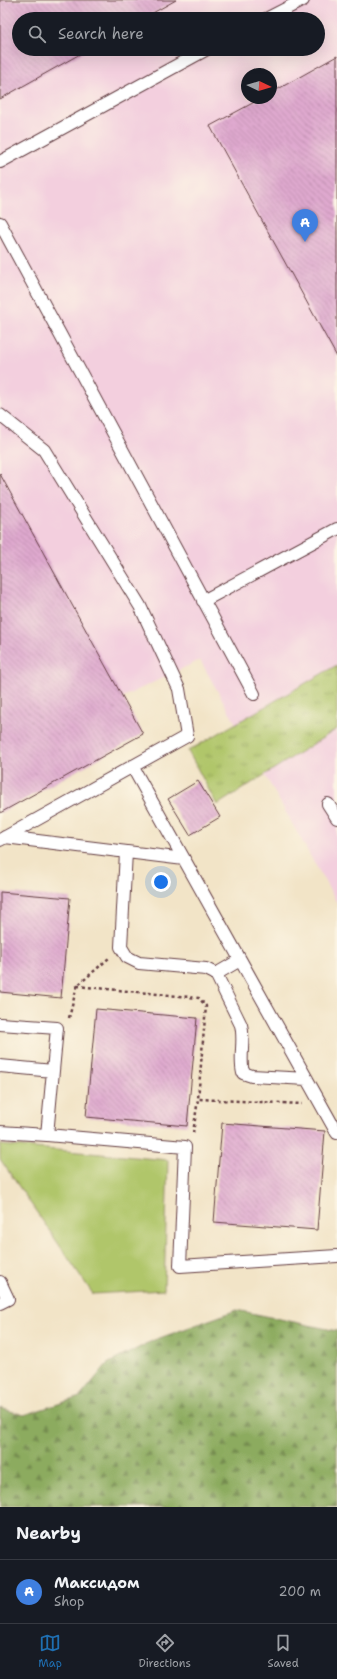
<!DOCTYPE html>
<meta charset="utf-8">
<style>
:root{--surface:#171b24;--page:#242831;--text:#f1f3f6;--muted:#9ea1a6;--line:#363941;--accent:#1f6fb2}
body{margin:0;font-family:"Shantell Sans",sans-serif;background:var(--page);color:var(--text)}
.compass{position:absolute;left:241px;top:68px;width:36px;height:36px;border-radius:50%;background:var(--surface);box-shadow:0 4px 16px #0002;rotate:94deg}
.you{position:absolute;left:161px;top:882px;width:14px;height:14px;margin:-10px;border:3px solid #fff;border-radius:50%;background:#1a73e8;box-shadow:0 0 0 6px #1a73e833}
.badge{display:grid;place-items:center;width:26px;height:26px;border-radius:50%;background:var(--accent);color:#fff;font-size:13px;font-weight:700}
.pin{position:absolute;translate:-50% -33px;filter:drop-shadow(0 1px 2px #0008)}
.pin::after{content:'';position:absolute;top:21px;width:14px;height:12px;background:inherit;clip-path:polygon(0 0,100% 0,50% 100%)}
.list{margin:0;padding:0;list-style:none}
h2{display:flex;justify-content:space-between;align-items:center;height:52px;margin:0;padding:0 16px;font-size:17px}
h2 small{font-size:13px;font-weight:400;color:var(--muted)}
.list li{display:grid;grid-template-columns:26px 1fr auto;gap:12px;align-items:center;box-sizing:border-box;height:64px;padding:0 16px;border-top:1px solid var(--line)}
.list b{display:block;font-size:15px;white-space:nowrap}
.list p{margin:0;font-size:13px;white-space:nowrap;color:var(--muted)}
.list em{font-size:13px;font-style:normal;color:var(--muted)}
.icon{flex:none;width:22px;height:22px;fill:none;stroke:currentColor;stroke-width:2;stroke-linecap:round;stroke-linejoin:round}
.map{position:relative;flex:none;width:337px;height:1507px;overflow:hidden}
.search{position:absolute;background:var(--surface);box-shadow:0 4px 16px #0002;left:12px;right:12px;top:12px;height:44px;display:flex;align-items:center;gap:10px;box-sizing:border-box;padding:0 14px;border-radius:22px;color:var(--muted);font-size:15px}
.sheet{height:116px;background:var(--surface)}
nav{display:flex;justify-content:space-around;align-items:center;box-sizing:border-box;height:56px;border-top:1px solid var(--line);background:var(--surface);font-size:11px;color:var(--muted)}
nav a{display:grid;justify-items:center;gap:2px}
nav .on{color:var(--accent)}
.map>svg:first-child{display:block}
</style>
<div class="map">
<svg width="337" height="1507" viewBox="0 0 337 1507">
<defs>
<pattern id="grass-tufts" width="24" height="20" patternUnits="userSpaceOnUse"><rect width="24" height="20" fill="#b0c66b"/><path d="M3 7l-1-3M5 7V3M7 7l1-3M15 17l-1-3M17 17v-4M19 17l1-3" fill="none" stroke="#91a058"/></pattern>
<pattern id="forest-firs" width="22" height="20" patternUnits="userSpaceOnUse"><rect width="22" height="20" fill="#8cab5f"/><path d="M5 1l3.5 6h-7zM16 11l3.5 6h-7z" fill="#748b4f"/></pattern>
<pattern id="building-back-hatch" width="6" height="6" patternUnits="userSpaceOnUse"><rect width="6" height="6" fill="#dfa9cf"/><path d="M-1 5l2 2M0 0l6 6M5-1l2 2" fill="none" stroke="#b789a8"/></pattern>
</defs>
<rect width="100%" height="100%" fill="#fcf5e5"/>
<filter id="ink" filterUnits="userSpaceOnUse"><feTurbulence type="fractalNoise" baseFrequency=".025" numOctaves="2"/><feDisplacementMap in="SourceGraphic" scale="8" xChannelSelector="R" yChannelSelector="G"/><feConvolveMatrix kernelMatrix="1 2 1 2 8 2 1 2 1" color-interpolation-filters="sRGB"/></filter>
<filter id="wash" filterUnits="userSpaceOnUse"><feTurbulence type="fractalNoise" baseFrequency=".012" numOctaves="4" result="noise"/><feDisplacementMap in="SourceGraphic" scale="16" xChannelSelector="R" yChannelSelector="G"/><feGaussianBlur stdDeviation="0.9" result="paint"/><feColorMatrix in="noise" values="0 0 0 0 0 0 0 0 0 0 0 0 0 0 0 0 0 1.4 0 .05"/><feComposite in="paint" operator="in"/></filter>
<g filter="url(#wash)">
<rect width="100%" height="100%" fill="#f2e4c7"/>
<path fill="#f3cfde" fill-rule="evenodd" d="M0 0H337V903L200 660 0 756ZM19 19H318V49H19ZM247 74H271V98H247Z"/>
<path fill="url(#grass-tufts)" stroke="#7d724b" d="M337 665V729L217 805 188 751Z"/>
<path fill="url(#forest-firs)" stroke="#6b6545" d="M237 1310 337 1331V1507H0V1408L24 1415 80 1397 107 1364 154 1340Z"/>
<path fill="#b0c66b" stroke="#7d724b" d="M0 1145 168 1160 164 1290 93 1294 0 1159Z"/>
<g id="blocks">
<path fill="url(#building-back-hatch)" d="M0 0H176L142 19H19V49H89L0 99Z
M337 56V357L210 126 262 98H271V93Z
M0 474 143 734 0 813Z
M198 781 220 817 190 835 168 799Z
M0 892 70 898 61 998 0 992Z
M96 1009 197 1018 187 1126 86 1117Z
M222 1123 325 1131 317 1230 214 1222Z"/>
</g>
</g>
<g filter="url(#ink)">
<use href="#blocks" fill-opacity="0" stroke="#633d42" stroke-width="1"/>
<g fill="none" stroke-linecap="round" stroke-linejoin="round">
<g stroke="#633d42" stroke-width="14">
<path id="lane" d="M266 19 303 0
M0 162 207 49
M0 223 254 694
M0 415 44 450 140 606 179 689 187 736 0 840
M203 601 337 529
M132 766 337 1133
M328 804 337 818
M5 837 184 859
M126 852 121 947 127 957 139 963 206 969 216 974 241 1025C245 1041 239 1057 243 1073L252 1076 307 1079
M216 974 240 960
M0 1024 57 1028 47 1135 185 1147 180 1266 337 1256
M0 1066 53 1071
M0 1132 47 1135
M0 1282 8 1299 0 1303"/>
</g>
<path stroke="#633d42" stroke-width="2.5" stroke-dasharray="3 3" stroke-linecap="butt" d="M77 986 199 998 206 1006 198 1099
M69 1018 77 986 109 958
M193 1133 198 1099 302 1104"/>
<use href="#lane" stroke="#fff" stroke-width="12"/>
</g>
</g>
</svg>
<svg class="compass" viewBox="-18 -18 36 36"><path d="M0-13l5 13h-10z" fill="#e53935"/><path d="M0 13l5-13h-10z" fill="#9ea1a6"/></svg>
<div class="you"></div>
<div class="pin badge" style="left:305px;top:242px;background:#3f7fe0">A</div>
<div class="search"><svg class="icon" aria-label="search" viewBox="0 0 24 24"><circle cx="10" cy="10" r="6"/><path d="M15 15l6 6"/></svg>Search here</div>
</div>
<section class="sheet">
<h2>Nearby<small></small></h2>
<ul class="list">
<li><span class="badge" style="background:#3f7fe0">A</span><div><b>Максидом</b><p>Shop</p></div><em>200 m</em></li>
</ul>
</section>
<nav>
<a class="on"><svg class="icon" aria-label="map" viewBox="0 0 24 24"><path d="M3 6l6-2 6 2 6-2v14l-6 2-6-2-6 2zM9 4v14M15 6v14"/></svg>Map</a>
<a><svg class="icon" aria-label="directions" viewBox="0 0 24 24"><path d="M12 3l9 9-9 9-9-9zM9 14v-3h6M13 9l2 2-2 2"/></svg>Directions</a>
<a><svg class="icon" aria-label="saved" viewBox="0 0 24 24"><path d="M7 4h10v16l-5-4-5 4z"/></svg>Saved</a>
</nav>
